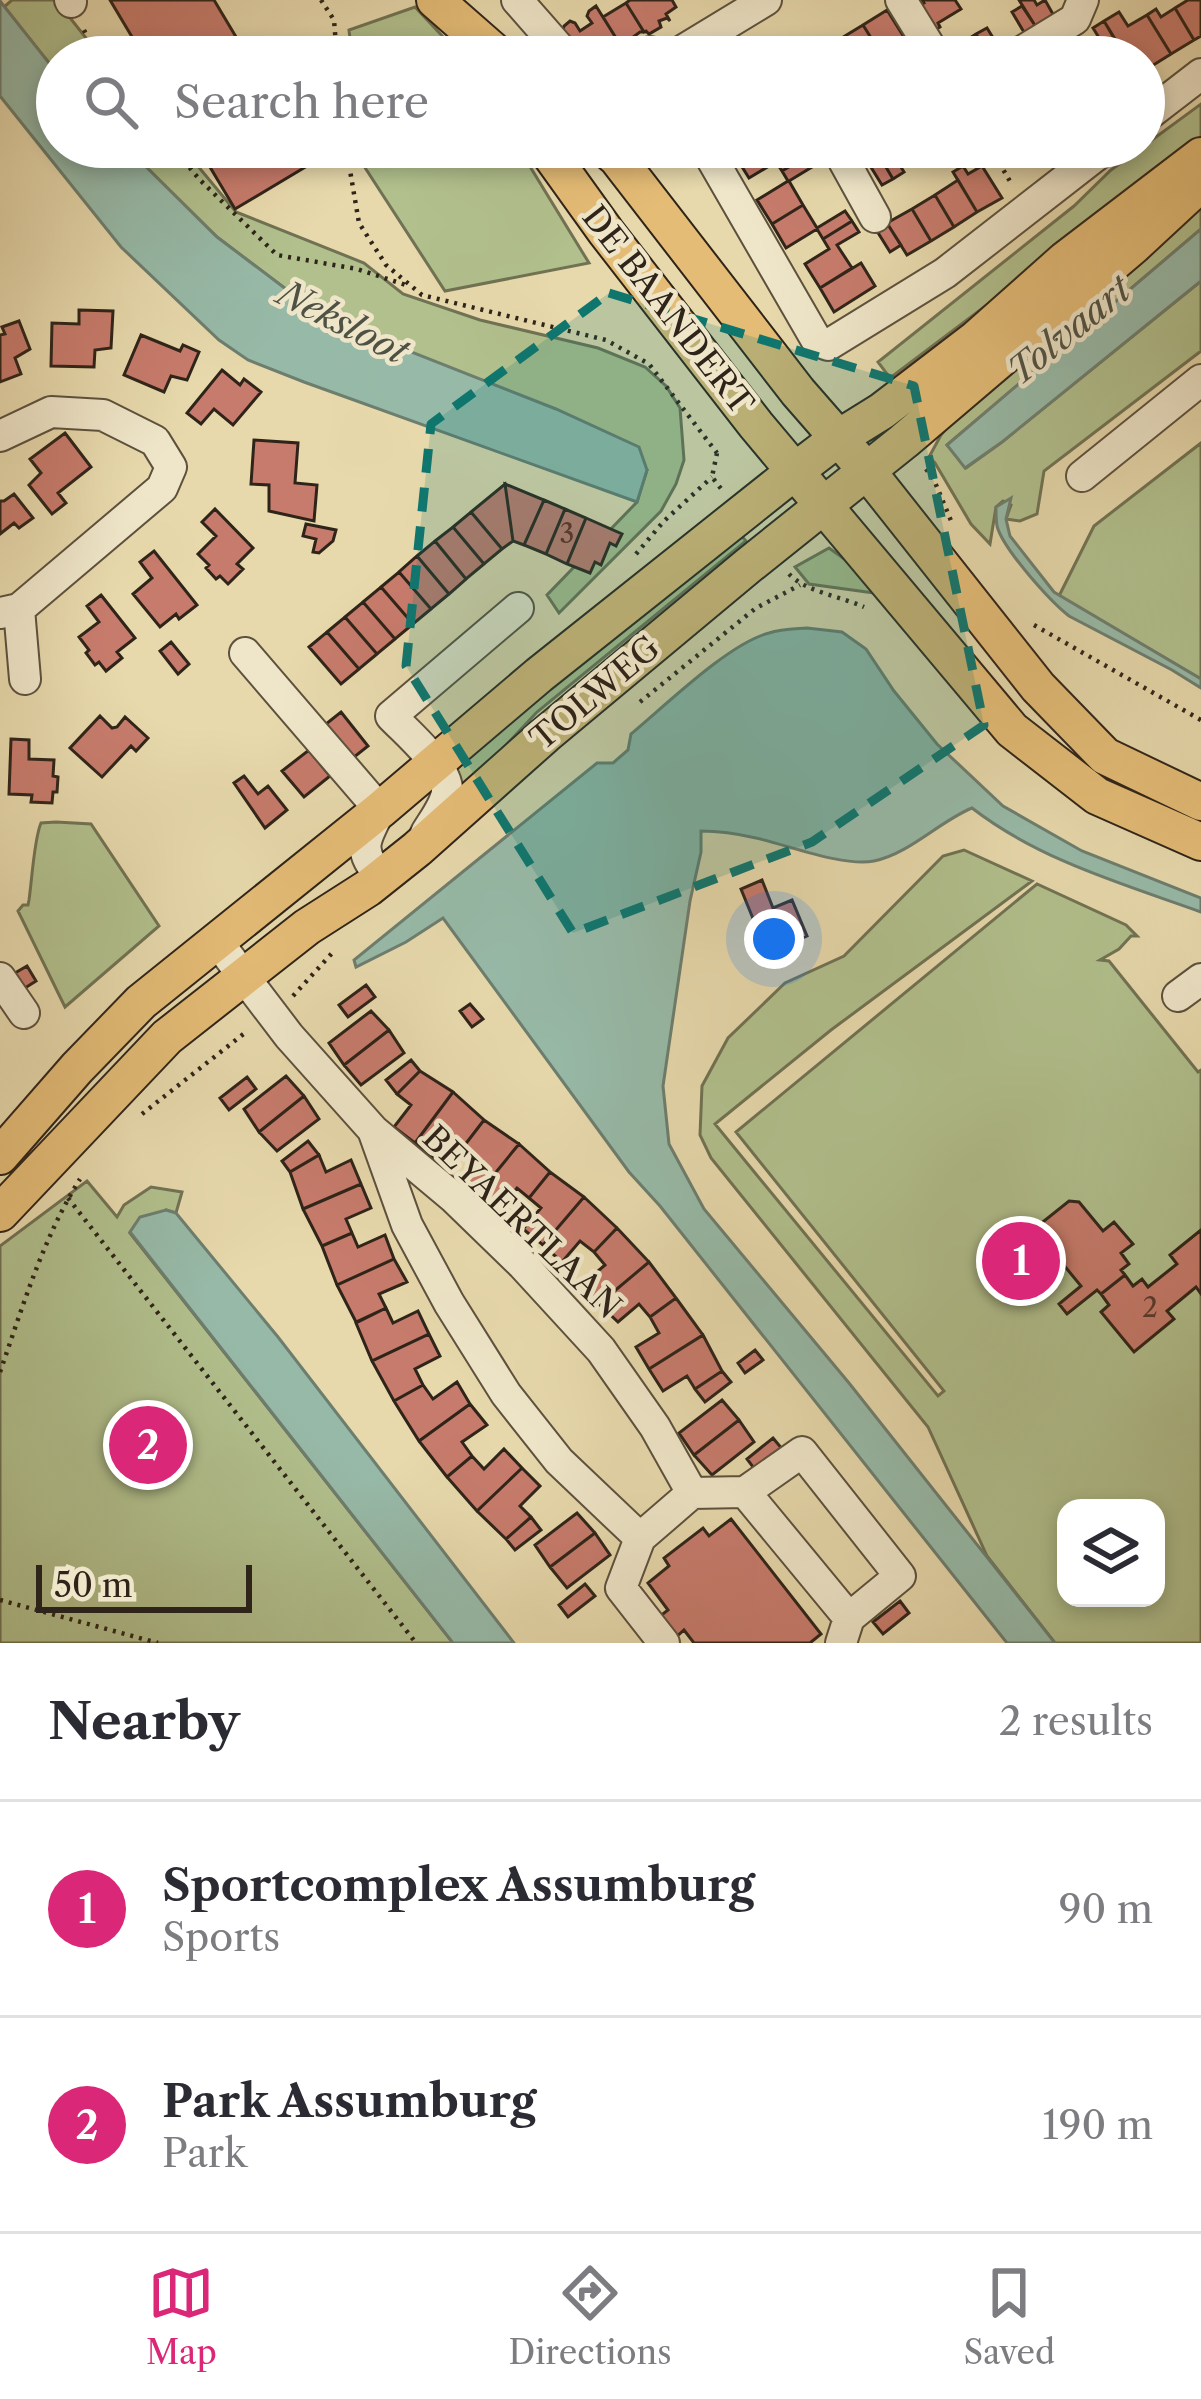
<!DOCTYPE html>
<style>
:root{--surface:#fff;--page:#f2f2f3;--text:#2b2b33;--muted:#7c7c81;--line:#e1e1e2;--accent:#db2777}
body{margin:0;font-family:"Libre Caslon Text",serif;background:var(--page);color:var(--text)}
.controls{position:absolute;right:36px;bottom:36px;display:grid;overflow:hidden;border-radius:24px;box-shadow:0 6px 18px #0003}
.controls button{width:108px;height:108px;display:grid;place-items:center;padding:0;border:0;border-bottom:3px solid var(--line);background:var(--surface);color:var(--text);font:60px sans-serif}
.scale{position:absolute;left:36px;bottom:30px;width:216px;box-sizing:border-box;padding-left:12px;border:6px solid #2f2419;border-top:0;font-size:33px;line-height:42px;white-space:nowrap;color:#2f2419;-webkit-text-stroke:9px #efe6c9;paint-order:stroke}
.you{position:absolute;left:774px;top:939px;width:42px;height:42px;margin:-30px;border:9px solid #fff;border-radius:50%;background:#1a73e8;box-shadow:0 0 0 18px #1a73e833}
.badge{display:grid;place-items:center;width:78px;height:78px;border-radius:50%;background:var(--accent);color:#fff;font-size:39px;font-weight:700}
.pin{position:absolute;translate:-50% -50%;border:6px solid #fff;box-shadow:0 3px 12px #0006}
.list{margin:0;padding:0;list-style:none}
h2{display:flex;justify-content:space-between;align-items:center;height:156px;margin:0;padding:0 48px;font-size:51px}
h2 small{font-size:39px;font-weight:400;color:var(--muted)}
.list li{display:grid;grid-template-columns:78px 1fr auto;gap:36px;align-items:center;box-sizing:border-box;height:216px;padding:0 48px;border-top:3px solid var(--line)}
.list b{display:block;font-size:45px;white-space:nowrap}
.list p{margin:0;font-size:39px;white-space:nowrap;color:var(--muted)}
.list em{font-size:39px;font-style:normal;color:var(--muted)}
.icon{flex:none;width:66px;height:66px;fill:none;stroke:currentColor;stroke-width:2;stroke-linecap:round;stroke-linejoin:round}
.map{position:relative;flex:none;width:1201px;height:1643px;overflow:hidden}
.search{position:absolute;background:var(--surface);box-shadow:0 6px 18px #0003;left:36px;right:36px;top:36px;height:132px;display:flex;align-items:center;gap:30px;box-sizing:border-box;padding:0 42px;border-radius:66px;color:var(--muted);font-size:45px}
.sheet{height:588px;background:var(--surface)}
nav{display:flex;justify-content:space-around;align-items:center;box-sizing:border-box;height:168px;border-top:3px solid var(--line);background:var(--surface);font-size:33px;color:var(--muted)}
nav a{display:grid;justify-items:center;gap:6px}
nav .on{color:var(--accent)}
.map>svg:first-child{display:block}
</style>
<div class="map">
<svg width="1201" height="1643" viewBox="0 0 1201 1643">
<rect width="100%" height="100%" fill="#e7d9ac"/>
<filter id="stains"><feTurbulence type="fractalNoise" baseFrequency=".00167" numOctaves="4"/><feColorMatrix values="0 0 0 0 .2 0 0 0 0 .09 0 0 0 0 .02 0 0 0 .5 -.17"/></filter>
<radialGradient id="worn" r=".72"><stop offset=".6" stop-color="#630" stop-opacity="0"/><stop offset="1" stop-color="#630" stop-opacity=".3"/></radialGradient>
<path fill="#b1c08d" stroke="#707253" stroke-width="3" fill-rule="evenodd" d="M12 0H56L101 57H57V73L4 7Z
M415 7 462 57H352L349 30Z
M1201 104V143L890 378 878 362 1074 206 1111 170Z
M126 147H177L197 165 236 212 364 263 403 294 480 320 598 348 645 367 666 386 680 408 684 460 676 484 661 511 559 613 547 595 637 502 647 470 295 296 217 237Z
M360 147H518L589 263 445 291 362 163Z
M1201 202V229L947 445 966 468 1002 442 1201 281V351L1044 471 1037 514 1020 521 1006 519 1011 505 1003 501 996 507 990 544 971 524 935 463 929 457 941 435 978 388Z
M1201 443V679L1059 596 1094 526Z
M738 532 746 541 537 712 461 793 448 762Z
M829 548 854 566 874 593 809 584 795 567Z
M56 822 91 824 159 926 65 1007 18 911 23 905H28L29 900C32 880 34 839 41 823Z
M964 850 1032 881 831 1030 715 1124 938 1396 944 1391 736 1132 1037 884 1126 925 1137 936H1131L1119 949 1100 960 1109 961 1198 1072 1201 1070V1643H1055L987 1556 928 1427 711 1158 700 1135 702 1086 728 1038 785 983 844 956 943 856ZM1066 1508H1156V1598H1066Z
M87 1181 117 1217 124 1205 151 1187 182 1192 176 1213 166 1210 130 1233 453 1643H0V1246Z"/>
<path fill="#97baa8" stroke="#6d7e6f" stroke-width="3" d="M0 1 57 73V147H126L217 237 295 296 396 346 556 409 639 447 647 470 637 502 304 382 248 360 219 340 121 247 0 96Z
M1201 229V281L1002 442 965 468 947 445Z
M1011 498 1006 519 1010 536 1054 592 1201 679V688L1172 670 1069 616C1050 601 1003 549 997 526 996 520 996 514 996 507Z
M807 628 842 632 866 649 894 691 937 744 1003 806 1082 851 1201 898V912C1123 884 1039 860 972 808 940 821 909 854 874 861 843 867 788 845 756 838 739 834 719 831 701 831V852L690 901 663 1086 669 1144 704 1209 849 1383 1055 1643H1007L660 1206 629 1172 443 918 406 942 356 967 354 960 597 763H613L628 750 631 734C665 706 729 643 769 633 781 629 795 629 807 628Z
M166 1210 176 1213 278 1337 514 1643H453L130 1232 140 1217Z"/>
<path fill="#c77b6c" stroke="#2f2419" stroke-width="3" d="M110 0H214L248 57H144Z
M630 0H672L676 7 666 14 670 21 667 18 659 21 661 27 649 34 646 31 644 32 626 3Z
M922 0H955L961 9 938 23 940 27 932 32 917 7 924 3Z
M1019 0H1034L1037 5 1045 0 1054 16 1036 27Z
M1188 0H1201V36L1194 40 1175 8Z
M626 3 644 32H640L621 46 603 17Z
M596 6 621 46 612 49V57H594L590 50 579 57 563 30 564 26 570 21 575 23 580 31 592 23 587 16 589 11Z
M1022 6 1036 27 1025 34 1012 12Z
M1175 8 1194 40 1171 54 1147 15 1156 9 1161 17Z
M887 10 907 42 883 57 863 25Z
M1119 12 1128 26 1147 15 1171 54 1147 69 1144 57H1126L1104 21Z
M1104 21 1121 50 1126 57H1111L1093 28Z
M863 25 883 57H851L840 39Z
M987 28 1000 49 989 56 976 34Z
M976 34 989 56 987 57H975L965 41Z
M840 39 851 57H819L814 49 827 42 830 45Z
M198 147H302L312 163 235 209Z
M746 147H773L779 157 796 147H807L811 154 782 171 776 162 749 178 734 154Z
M994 147H1040L1042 151 1018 165 1009 150 999 156Z
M891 151 904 172 893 179 880 157Z
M811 154 817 164 789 181 803 205 772 224 757 200 788 181 782 171Z
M880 157 893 179 882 185 869 164Z
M963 166 968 174 982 166 1002 198 977 212 953 172Z
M958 180 977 212 954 227 935 195Z
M935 195 954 227 931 241 912 209Z
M803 205 817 228 845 211 852 221 823 239 817 229 786 248 772 224Z
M912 209 931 241 907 255 887 223Z
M883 217 901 245 890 252 872 223Z
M852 221 859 232 837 245 852 268 820 288 805 264 829 249 823 239Z
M861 263 875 286 834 312 820 288Z
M79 310 113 311 111 348 95 350 94 367 51 366 52 323 79 324Z
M19 321 30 349 15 358 21 374 0 382V335L5 334 2 327Z
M141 335 180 351 183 345 199 352 187 380 171 376 164 392 124 375Z
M222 370 240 385 244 379 261 392 233 425 214 409 201 424 187 413Z
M65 433 91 467 58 493 66 503 52 514 29 485 41 473 30 459Z
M254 440 298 443 295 483 317 485 314 521 269 511V485L251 484Z
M505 484 544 500 524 545 513 541Z
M505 484 513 541 502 549 471 512Z
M14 494 33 518 19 528 14 523 0 534V501H4Z
M544 500 565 509 546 554 524 545Z
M215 509 253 548 237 564 243 569 228 584 220 576 216 579 206 568 209 565 198 554 216 536 202 522Z
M565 509 586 518 567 564 546 554Z
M471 512 502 549 484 564 453 527Z
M586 518 622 534 616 546 610 543 601 565 595 562 590 573 567 564Z
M306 524 336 530 333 541 319 553 313 552 316 539 303 536Z
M453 527 484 564 466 579 435 541Z
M435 541 466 579 449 594 417 556Z
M154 551 197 605 179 619 176 614 160 627 133 594 152 578 140 562Z
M417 556 449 594 431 609 399 572Z
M399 572 431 609 413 624 381 587Z
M381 587 413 624 395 639 363 602Z
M101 595 135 638 117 652 122 658 106 671 99 662 95 665 86 653 89 650 79 637 99 622 87 606Z
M363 602 395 639 377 654 345 617Z
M345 617 377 654 359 669 327 632Z
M327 632 359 669 341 684 309 647Z
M171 642 189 664 178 674 160 651Z
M341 712 368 746 353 758 326 724Z
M100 716 112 728 117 727 125 717 148 738 136 751 131 746 102 777 70 748Z
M11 739 29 740V759L54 760 53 776 58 777 57 792H53L52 803 31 802 32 795 9 794Z
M309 750 330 776 304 797 282 771Z
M244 776 258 794 268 786 287 810 265 828 234 783Z
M762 880 773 908 792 900 807 936 767 953 741 889Z
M27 966 36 981 25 988 15 973Z
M366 985 375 997 348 1017 339 1005Z
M470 1004 483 1019 472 1027 460 1011Z
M371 1011 389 1030 344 1065 329 1043Z
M389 1030 404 1053 361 1085 344 1065Z
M411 1060 420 1071 397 1094 386 1080Z
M420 1071 453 1092 415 1143 394 1127 411 1105 397 1094Z
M286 1076 304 1096 259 1132 244 1109Z
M247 1077 256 1089 229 1110 220 1098Z
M453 1092 484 1120 464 1146 452 1136 435 1159 415 1143Z
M304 1096 319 1119 277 1151 259 1132Z
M484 1120 519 1144 479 1193 458 1179 476 1156 464 1146Z
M308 1141 319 1155 290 1172 282 1161Z
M519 1144 550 1172 529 1198 517 1188 498 1211 479 1193Z
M319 1155 326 1172 351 1160 361 1184 303 1209 290 1172Z
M550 1172 584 1197 543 1245 523 1229 541 1208 529 1198Z
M361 1184 371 1208 346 1219 352 1233 322 1246 303 1209Z
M584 1197 617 1228 594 1252 580 1241 562 1262 543 1245Z
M1069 1201 1079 1202 1103 1231 1114 1222 1133 1244 1121 1253 1129 1264 1121 1270 1125 1275 1101 1294 1097 1290 1067 1314 1059 1304 1081 1286 1034 1229Z
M617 1228 649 1262 599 1304 584 1283 605 1265 594 1252Z
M1201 1230V1294L1196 1287 1167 1311 1174 1319 1134 1352 1101 1312 1109 1305 1101 1294 1125 1275 1133 1286 1142 1279 1148 1287 1177 1264 1170 1255Z
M352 1233 358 1247 385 1235 394 1259 337 1285 322 1246Z
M394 1259 407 1282 379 1294 386 1308 356 1322 337 1285Z
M649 1262 676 1298 650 1317 639 1304 618 1322 599 1304Z
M676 1298 703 1335 649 1369 636 1347 659 1333 650 1317Z
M386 1308 393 1323 418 1311 429 1334 372 1361 356 1323Z
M429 1334 440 1356 415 1369 423 1385 394 1401 372 1361Z
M703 1335 722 1371 695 1389 687 1376 663 1391 649 1369Z
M755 1350 763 1360 745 1373 738 1363Z
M722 1371 731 1382 705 1402 695 1389Z
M457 1382 470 1404 419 1441 394 1401 423 1385 433 1399Z
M722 1400 739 1420 694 1455 679 1433Z
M470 1404 487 1425 462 1442 472 1456 447 1477 419 1441Z
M739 1420 754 1442 712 1475 694 1455Z
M773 1438 783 1450 756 1471 747 1459Z
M504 1449 522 1468 477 1511 447 1477 472 1456 484 1469Z
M522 1468 540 1486 520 1506 531 1517 506 1539 477 1511Z
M577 1513 595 1533 550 1567 535 1545Z
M531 1517 541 1530 515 1550 506 1539Z
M731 1519 821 1634 810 1643H694L684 1630 675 1638 659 1617 668 1610 648 1583 669 1566 664 1558 703 1528 709 1536Z
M595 1533 610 1555 567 1588 550 1567Z
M585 1584 595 1596 568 1617 559 1605Z
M900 1601 909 1613 883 1634 873 1622Z"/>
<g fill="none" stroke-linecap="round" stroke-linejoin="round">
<g stroke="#5d513e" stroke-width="34">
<path id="minor" d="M70 0 71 2
M517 0 567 57
M901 0 936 57
M643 57 650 52 653 57
M672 57 766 0
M1013 57 1075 19 1083 0
M1144 118 1201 74
M705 147 817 341 828 345 945 273 1107 147
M866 147 844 161 875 217
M0 436 51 412 103 415 155 441 171 467 162 488 19 609 0 613
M1082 476 1201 380
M19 609 25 679
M245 653 380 810C364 841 357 849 381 877
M426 833C433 821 446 805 447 791 449 768 406 732 391 716L518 608
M216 940 289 1036 373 1130 407 1225 449 1303 506 1394 559 1461 640 1538 692 1493 745 1492 849 1618 841 1643
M0 978 24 1013
M1178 996 1201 979
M374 1131 454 1198 523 1265 601 1350 655 1427 692 1493
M745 1492 802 1452 900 1576 849 1618
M640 1538 621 1588 664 1643"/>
</g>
<g stroke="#2f2419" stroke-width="40">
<path id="major" d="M435 0 500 57
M545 147 606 232 756 425 1012 730 1097 796 1201 842
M604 147 617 158 798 392 867 471 1038 687 1105 756 1201 802
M0 1156 77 1068 141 1002 380 810 539 675 794 472 837 439 882 411 976 339 1065 260 1201 156
M0 1213 167 1037 307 927 368 888 417 849 545 735 749 565 904 441 1133 246 1201 183"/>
</g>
<path stroke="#2f2419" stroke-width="4.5" stroke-dasharray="3 6" stroke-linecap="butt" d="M321 0 334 20 337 57
M84 30 97 57
M172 147 200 180 277 255 357 269 409 286
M346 147 359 223 386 265 422 295 606 340 649 364 717 453
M990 147 1011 183
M717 453 712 477 722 490
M926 469 934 480 952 523
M636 554 664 521 712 477
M789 574C806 592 840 596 864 607
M1034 625 1201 720
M640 702 756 608 800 585
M293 996 334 951
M142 1114 246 1032
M68 1198 416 1643
M0 1372C23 1306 43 1238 80 1179
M0 1600 158 1643"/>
<use href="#minor" stroke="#efe6c9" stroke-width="30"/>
<use href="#major" stroke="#e4bc76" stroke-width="36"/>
</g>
<path fill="#0f766e" fill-opacity="0.2" stroke="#0f766e" stroke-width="9" stroke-dasharray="24 15" stroke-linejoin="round" d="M609 293 914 386 984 725 812 842 573 933 406 666 431 424Z"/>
<g text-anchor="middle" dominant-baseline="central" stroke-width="9" stroke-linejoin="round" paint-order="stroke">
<g font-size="27" fill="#553a2e">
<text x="567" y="533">3</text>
<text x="1150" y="1307">2</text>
</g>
<g font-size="33" fill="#2f2419" stroke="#efe6c9">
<text transform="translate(668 310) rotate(52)">DE BAANDERT</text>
<text transform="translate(595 693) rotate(-40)">TOLWEG</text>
<text transform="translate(522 1222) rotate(44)">BEYAERTLAAN</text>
</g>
<g font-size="36" font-style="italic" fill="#4e5144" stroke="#efe6c9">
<text transform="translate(343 322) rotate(27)">Neksloot</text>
<text transform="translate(1069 330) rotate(-39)">Tolvaart</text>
</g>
</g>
<rect width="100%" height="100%" filter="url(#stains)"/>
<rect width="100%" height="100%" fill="url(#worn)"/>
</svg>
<div class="controls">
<button><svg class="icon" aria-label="layers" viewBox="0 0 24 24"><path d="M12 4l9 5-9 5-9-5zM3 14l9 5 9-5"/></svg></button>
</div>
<div class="scale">50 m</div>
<div class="you"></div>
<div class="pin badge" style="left:1021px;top:1261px">1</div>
<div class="pin badge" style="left:148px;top:1445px">2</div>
<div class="search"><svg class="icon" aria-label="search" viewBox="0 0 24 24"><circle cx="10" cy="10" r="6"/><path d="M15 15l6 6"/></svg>Search here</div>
</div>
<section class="sheet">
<h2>Nearby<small>2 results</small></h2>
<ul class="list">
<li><span class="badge">1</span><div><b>Sportcomplex Assumburg</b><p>Sports</p></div><em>90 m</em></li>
<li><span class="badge">2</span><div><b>Park Assumburg</b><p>Park</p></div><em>190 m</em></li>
</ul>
</section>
<nav>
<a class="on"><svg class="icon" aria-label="map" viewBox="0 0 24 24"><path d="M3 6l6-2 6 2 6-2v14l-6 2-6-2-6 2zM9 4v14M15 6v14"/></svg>Map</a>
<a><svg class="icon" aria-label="directions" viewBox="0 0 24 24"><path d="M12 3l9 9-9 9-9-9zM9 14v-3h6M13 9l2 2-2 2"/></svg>Directions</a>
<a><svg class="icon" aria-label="saved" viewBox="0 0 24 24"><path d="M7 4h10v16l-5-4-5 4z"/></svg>Saved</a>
</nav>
